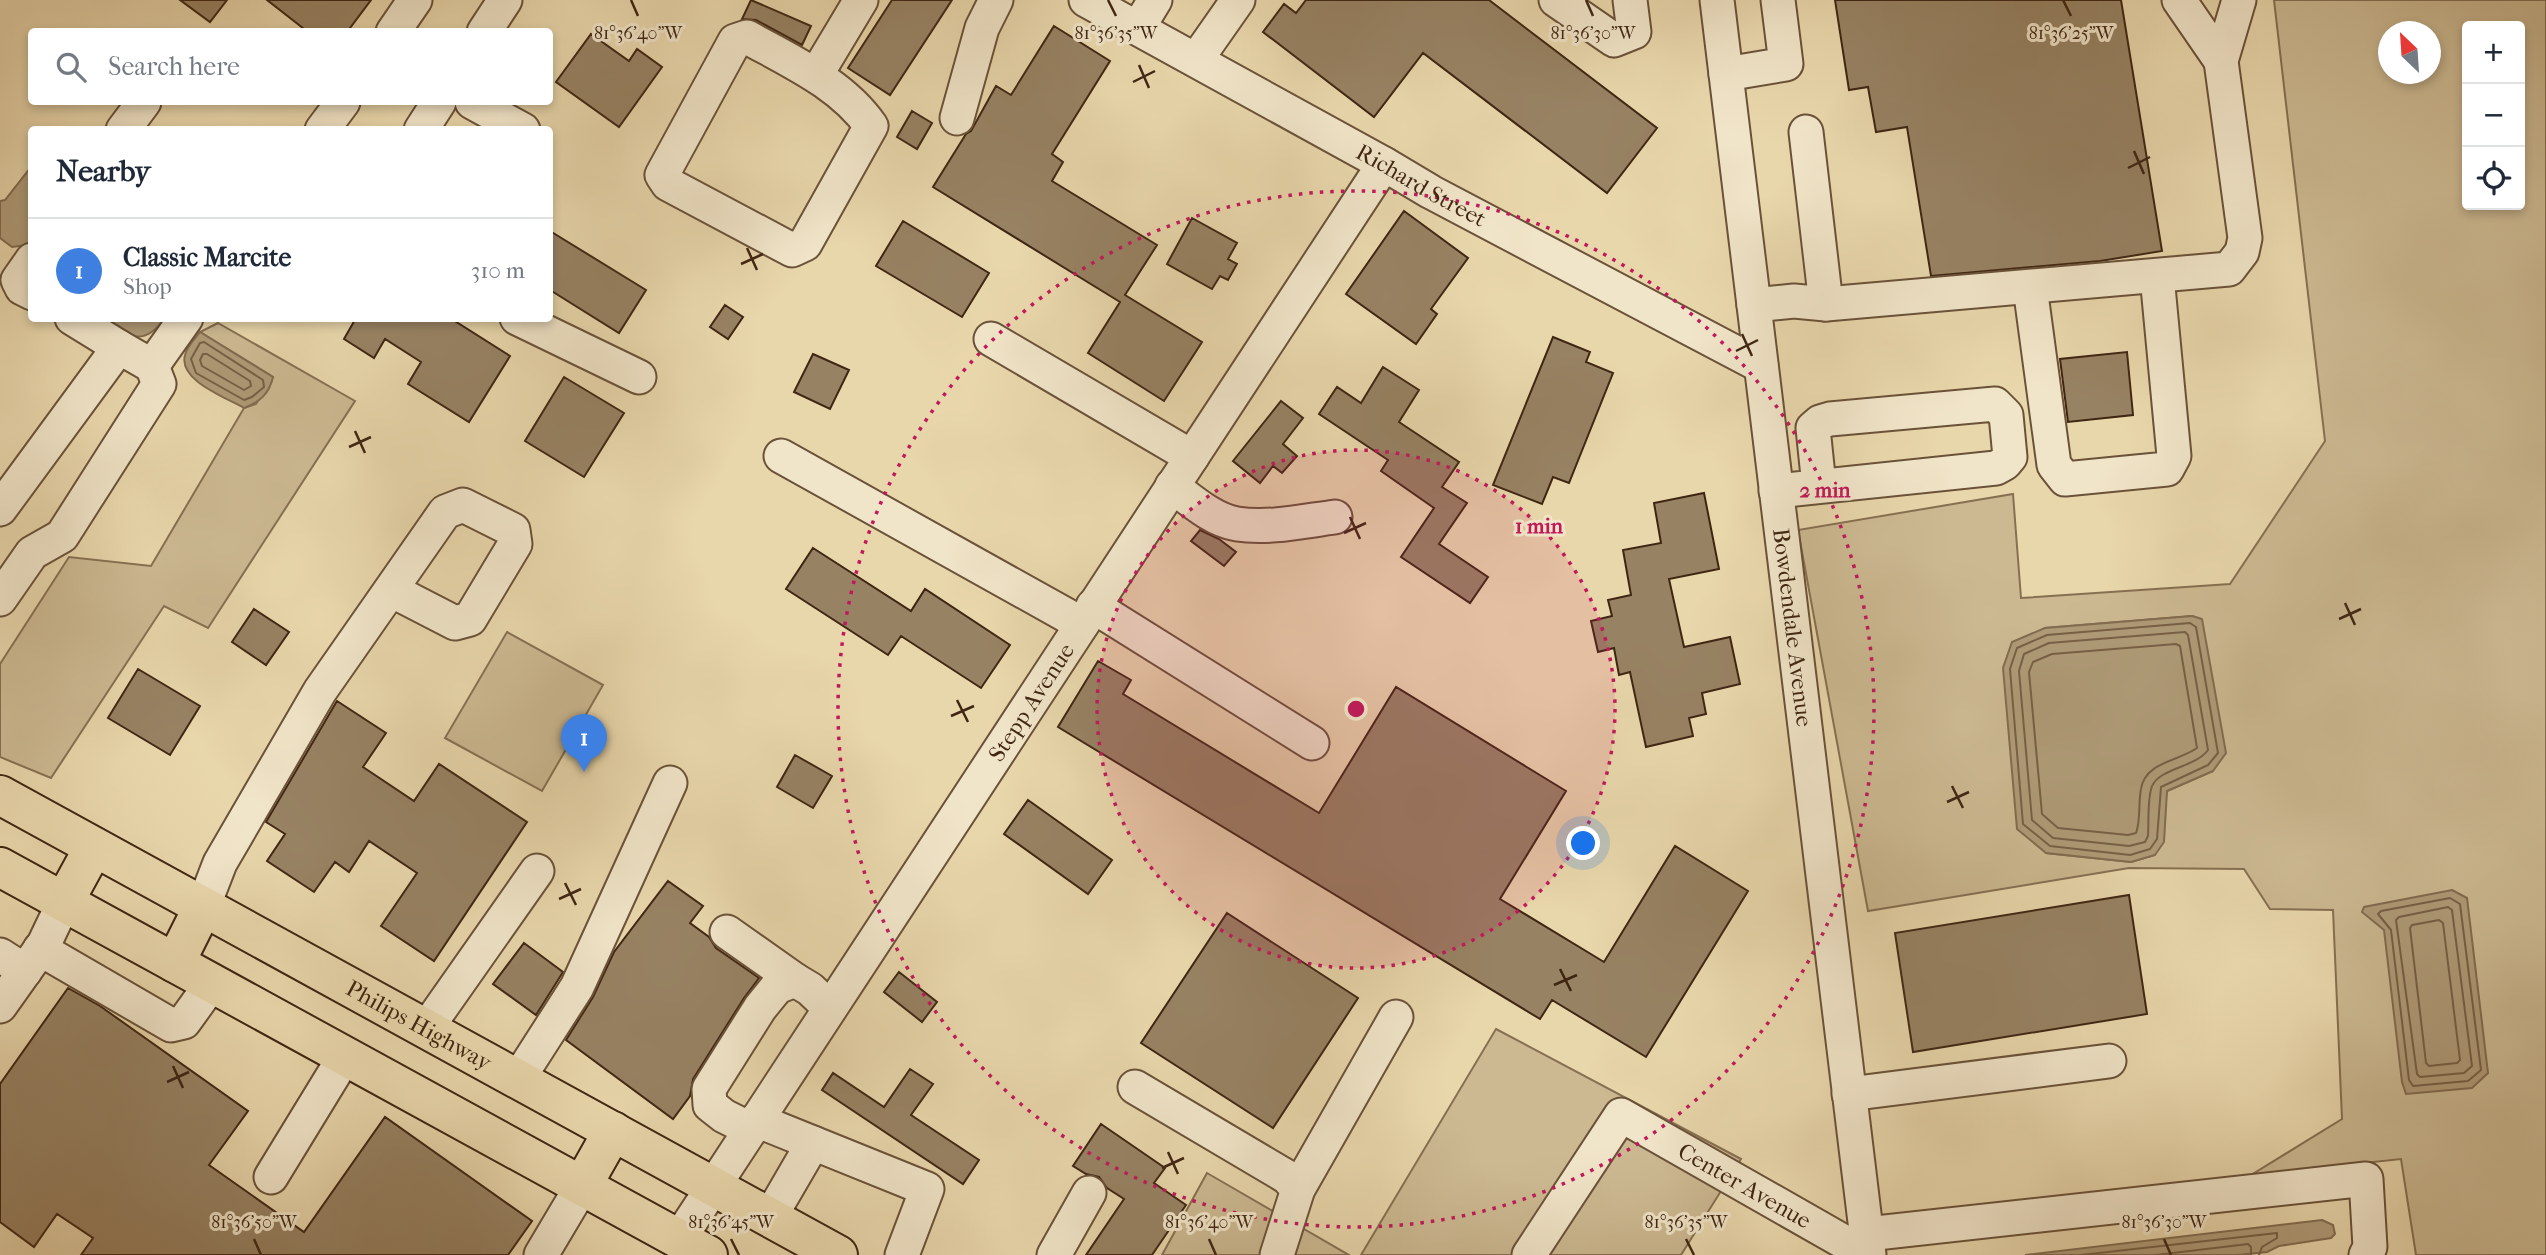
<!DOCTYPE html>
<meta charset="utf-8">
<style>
:root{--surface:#fff;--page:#f6f6f7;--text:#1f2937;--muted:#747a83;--line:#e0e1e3;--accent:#8f2418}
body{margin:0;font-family:"IM FELL French Canon",serif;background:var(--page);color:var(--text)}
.controls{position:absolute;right:21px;top:21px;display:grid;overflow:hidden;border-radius:7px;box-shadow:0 4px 10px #0003}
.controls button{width:63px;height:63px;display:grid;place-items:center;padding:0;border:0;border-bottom:2px solid var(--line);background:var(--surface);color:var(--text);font:35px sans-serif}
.compass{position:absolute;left:2378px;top:21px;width:63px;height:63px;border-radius:50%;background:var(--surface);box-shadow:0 4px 10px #0003;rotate:335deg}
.you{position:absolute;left:1584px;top:844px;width:24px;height:24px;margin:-18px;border:5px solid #fff;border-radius:50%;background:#1a73e8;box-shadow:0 0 0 10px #1a73e833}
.badge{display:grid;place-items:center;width:46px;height:46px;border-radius:50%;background:var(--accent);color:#fff;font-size:23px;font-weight:700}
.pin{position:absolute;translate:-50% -58px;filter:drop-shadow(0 2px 4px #0008)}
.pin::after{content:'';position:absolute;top:37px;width:24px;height:21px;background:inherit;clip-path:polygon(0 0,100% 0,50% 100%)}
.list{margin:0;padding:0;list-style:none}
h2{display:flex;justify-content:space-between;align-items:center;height:91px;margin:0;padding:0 28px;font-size:30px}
h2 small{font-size:23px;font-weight:400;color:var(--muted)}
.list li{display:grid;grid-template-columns:46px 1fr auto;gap:21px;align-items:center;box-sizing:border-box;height:105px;padding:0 28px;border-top:2px solid var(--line)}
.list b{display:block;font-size:26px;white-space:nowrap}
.list p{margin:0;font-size:23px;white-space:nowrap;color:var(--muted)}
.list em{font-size:23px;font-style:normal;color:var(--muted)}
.icon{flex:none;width:38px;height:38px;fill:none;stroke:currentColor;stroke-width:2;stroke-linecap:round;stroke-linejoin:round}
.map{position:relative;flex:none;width:2546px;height:1255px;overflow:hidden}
.search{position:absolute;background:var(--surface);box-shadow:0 4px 10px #0003;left:28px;top:28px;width:525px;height:77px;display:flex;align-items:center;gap:18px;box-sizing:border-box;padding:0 24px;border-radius:7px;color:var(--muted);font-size:26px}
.panel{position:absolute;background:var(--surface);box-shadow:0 4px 10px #0003;left:28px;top:126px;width:525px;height:196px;border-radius:7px}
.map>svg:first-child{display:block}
</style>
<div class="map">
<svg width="2546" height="1255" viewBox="0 0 2546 1255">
<rect width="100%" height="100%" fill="#e9d7ac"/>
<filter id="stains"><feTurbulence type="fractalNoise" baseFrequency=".00286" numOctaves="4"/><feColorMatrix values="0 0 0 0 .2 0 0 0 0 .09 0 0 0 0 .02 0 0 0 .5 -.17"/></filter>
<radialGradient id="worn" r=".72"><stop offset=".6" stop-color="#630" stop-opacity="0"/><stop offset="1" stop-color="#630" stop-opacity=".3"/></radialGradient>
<path fill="#ccb992" stroke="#867052" stroke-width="2" fill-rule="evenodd" d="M2274 0H2546V1255H2416L2401 1159 2251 1175 2342 1119 2333 910 2270 909 2244 869 2129 868 1868 911 1798 530 2013 494 2021 598 2230 584 2325 441ZM2467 26H2520V205H2467ZM2388 32H2430V74H2388ZM2192 616 2201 619 2213 771 2167 791 2155 855 2131 862 2046 853 2045 628Z
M218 323 355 401 208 628 164 606 51 778 0 757V664L69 557 151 566 244 408 256 404 273 377 200 332Z
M507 632 603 685 542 791 445 738Z
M1496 1029 1741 1159 1681 1255H1361Z
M1207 1173 1349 1255H1162Z"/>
<path fill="#af9b78" stroke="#826c50" stroke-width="2" d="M31 167V238L27 245 12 247 0 238V201L5 200Z
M102 319H164C143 349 126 335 102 319Z
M200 332 273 377C269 394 260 402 244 408 225 397 178 380 185 355 187 346 195 339 200 332Z
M2192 616 2202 619 2226 753 2213 771 2167 791 2164 842 2155 855 2131 862 2046 853 2017 829 2003 668 2012 642 2045 628Z
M2452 890 2467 898 2488 1073 2472 1088 2406 1094 2402 1082 2384 930 2362 912 2364 907Z
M2322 1220 2333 1225 2335 1234 2331 1238 2279 1246 2267 1252 2238 1255H2025Z"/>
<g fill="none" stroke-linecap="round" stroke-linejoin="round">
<path stroke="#776046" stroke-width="2" d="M204 342 263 380 264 387 252 397 244 400 196 373 191 359 200 343Z
M203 354H207L250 381 251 386 244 390 202 366 200 360Z
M2190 623 2196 627 2218 753 2208 765 2161 787 2157 839 2150 849 2130 855 2050 846 2023 824 2010 669 2017 648 2047 635Z
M2185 632 2188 635 2208 750C2196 767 2160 768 2152 786 2147 800 2149 821 2148 836L2145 842 2129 846 2053 838 2032 820 2019 671 2024 654 2049 643Z
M2176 644 2180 646 2197 748C2179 761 2145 762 2141 789 2138 803 2141 820 2136 833L2128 835 2058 828 2042 814 2029 672 2033 662 2052 654Z
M2450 898 2460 904 2481 1070 2468 1081 2413 1086 2409 1080 2391 930 2378 914 2381 911Z
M2448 907 2452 910 2472 1066 2464 1073 2420 1077 2417 1074 2396 920 2399 917Z
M2439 920 2443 923 2460 1060 2457 1063 2429 1066 2426 1063 2410 928 2412 925Z
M2081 1255 2277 1233V1238L2262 1247 2259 1255
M2156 1255 2248 1244 2251 1247V1255"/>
</g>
<path fill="#978263" stroke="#3f2613" stroke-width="2" d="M180 0H227L210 22Z
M267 0H371L347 32H308Z
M751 0 811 26 802 45 756 20 742 19Z
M892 0H952L890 95 848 68Z
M1306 0H1489L1657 128 1607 193 1423 53 1374 117 1263 32 1284 4 1296 13Z
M1835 0H2121L2162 251 2100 261 1931 276 1907 127 1876 132 1868 87 1849 90Z
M1054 26 1110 61 1052 154 1063 162 1052 181 1157 245 1125 295 1202 342 1164 401 1088 353 1120 302 933 187 966 134 971 131 996 86 1011 95Z
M591 34 629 61 637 49 662 67 619 127 556 82Z
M912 111 932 123 917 149 897 137Z
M1404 211 1468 258 1431 309 1437 314 1416 344 1346 294Z
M1192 218 1237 243 1228 259 1237 264 1228 280 1220 276 1212 289 1167 264Z
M903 221 989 273 962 317 876 266Z
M550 231 646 290 619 333 550 290Z
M725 305 743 317 728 339 710 327Z
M356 318H450L510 356 469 422 408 384 421 362 385 339 374 358 344 339Z
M1553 337 1590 352 1586 362 1613 373 1569 483 1553 477 1542 504 1493 485Z
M2127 352 2133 415 2068 422 2060 359Z
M813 354 849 370 830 409 794 392Z
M1383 367 1419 390 1399 422 1459 462 1442 487 1467 503 1439 544 1488 577 1470 603 1401 557 1434 508 1381 471 1388 460 1319 414 1337 387 1361 403Z
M564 377 624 413 584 477 525 441Z
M1281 401 1303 418 1283 444 1297 456 1282 473 1273 466 1260 483 1233 461Z
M1704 493 1719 569 1669 579 1684 647 1730 637 1740 684 1702 693 1706 714 1689 718 1693 736 1646 747 1630 672 1619 675 1614 648 1598 652 1591 621 1612 616 1608 600 1631 595 1623 550 1661 543 1654 503Z
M1200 530 1219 539 1236 552 1224 566 1191 541Z
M813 548 911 611 925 589 1010 645 981 688 901 636 888 655 786 589Z
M254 609 289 632 266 665 232 642Z
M1098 661 1131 680 1123 694 1319 813 1396 687 1566 791 1500 899 1604 962 1675 846 1748 891 1646 1057 1552 1000 1540 1019 1058 727Z
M138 669 200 706 170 755 108 718Z
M337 701 386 733 363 767 414 801 439 764 527 822 434 961 381 926 417 873 369 841 349 872 335 862 314 892 267 861 285 834 266 822Z
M795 755 832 776 813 808 777 787Z
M1028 800 1112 860 1088 894 1004 834Z
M668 881 703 906 690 923 709 937 716 948 759 978 744 998 693 1079 690 1096 673 1119 566 1040 593 997 614 952Z
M2129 895 2147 1014 1913 1052 1895 933Z
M1227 913 1358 998 1273 1128 1141 1043Z
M524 943 563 972 536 1015 493 984Z
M899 972 937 1002 922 1022 884 992Z
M68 988 100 1006 248 1111 209 1165 304 1232 385 1117 532 1221 508 1255H81L93 1238 57 1214 34 1247 0 1222V1084Z
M910 1069 933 1084 911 1115 979 1160 963 1184 822 1090 833 1073 884 1107Z
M1101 1124 1165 1168 1154 1183 1186 1205 1152 1255H1086L1124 1199 1107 1188 1099 1177 1086 1174 1073 1166Z"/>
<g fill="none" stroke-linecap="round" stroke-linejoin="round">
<g stroke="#6a5239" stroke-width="37">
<g id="minor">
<path id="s1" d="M1086 0 1384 164 1431 192 1761 366"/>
<path d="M1556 0 1614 40 1634 32 1630 0"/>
<path id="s2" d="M1717 0 1869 1255"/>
<path d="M2179 0 2221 61"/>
<path d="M1138 28 1155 0"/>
<path d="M393 32 415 0"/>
<path d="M484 32 505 0"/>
<path d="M747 37C790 61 842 84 871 126L805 244 792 250 668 184 662 175 735 41Z"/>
<path d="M1196 60 1238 0"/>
<path d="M1726 74 1786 64 1778 0"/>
<path d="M816 75 861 0"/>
<path d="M472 102 523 130"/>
<path d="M957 118 982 28 996 0"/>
<path d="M123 130 144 102"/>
<path d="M322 130 343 102"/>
<path d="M421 130 439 102"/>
<path d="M32 260 18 280 22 288 32 293"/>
<path d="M2030 287 2054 465 2065 479 2167 469 2174 456 2157 276"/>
<path d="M1826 304 2229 269 2242 252 2245 238 2221 61 2239 0"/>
<path d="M1754 305 1794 301 1826 304 1806 132"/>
<path d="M72 318 119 347"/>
<path d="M517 318 639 377"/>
<path d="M991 339 1192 457"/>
<path d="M152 366 186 318"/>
<path d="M781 456 1082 624"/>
<path d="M1172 486C1192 501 1213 520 1237 524 1268 529 1304 521 1335 517"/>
<path d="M1776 491 1996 468 2005 463 2010 457 2006 415 1995 404 1830 419 1820 422 1813 428 1819 486"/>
<path d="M0 509 119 347 152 366 159 384 62 536 32 553 0 599"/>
<path d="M1093 606 1312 743"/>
<path d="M203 907 220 863 320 691 445 512 463 505 513 530 515 544 470 619 455 623 391 590"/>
<path d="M727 932 795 980"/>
<path d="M40 949 171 1025 184 1022 212 983"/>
<path d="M0 955 25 971"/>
<path d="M0 1006 44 944 64 902"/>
<path d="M426 1029 537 871"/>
<path d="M518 1079 577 987 670 783"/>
<path d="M1135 1087 1287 1177 1298 1189"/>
<path d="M1849 1094 2109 1061"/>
<path d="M756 1120 927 1189 902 1255"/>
<path d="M750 1129 724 1116 710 1105 709 1089 760 1008 777 987 795 980 810 989 830 1008"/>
<path d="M271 1177 345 1056"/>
<path d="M770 1217 813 1143"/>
<path d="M1867 1234 2366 1179 2370 1247 2366 1255"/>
<path id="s3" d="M679 1239 1384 164"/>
<path d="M541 1255 582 1186"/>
<path d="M1054 1255 1089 1193"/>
<path d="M1277 1255 1298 1189 1396 1017"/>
<path id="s4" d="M1529 1255 1621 1115 1867 1255"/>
</g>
</g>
<g stroke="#3f2613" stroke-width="42">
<g id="major">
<path id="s5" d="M0 795 838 1255"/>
<path d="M0 867 708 1255"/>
<path d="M64 902 94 847"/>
<path d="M175 963 203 907"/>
<path d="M582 1186 613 1131"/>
</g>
</g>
<use href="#minor" stroke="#f1e5c9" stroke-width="33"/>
<use href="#major" stroke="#e9d7ac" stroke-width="38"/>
</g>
<path fill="none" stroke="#3f2613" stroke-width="2.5" d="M631 0 638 16M1108 0 1116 16M1586 0 1593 16M2063 0 2071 16M1139 65 1149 88M1133 82 1155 71M2134 151 2144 174M2128 168 2150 157M747 248 757 270M741 264 763 254M1742 334 1752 356M1736 351 1758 340M355 431 365 453M349 447 371 437M1350 517 1360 539M1344 533 1366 523M2345 603 2355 625M2339 619 2361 609M957 700 968 722M951 716 974 706M1952 786 1963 808M1947 802 1969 792M565 883 576 905M559 899 581 889M1560 969 1571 991M1554 985 1577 975M173 1066 183 1088M167 1082 189 1072M1168 1152 1178 1174M1162 1168 1184 1158M254 1239 261 1255M731 1239 739 1255M1209 1239 1216 1255M1686 1239 1694 1255M2164 1239 2171 1255"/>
<circle cx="1356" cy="709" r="259" fill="#c2185b" fill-opacity=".12"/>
<g fill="none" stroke="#c2185b" stroke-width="3.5" stroke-dasharray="3.5 7">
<circle cx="1356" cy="709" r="259"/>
<circle cx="1356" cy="709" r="518"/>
</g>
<g text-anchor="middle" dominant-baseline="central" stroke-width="6" stroke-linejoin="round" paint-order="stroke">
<g font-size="23" fill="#3f2613" stroke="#f1e5c9">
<text stroke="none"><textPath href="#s1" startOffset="383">Richard Street</textPath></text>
<text stroke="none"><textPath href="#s2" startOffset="632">Bowdendale Avenue</textPath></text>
<text stroke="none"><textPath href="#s3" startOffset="642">Stepp Avenue</textPath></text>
<text stroke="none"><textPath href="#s5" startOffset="478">Philips Highway</textPath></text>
<text stroke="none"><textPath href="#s4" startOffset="310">Center Avenue</textPath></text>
</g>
</g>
<g font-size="18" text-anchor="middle" fill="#3f2613" stroke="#f1e5c9" stroke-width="6" stroke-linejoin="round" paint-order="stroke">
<text x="638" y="39">81°36'40"W</text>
<text x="1116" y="39">81°36'35"W</text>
<text x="2071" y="39">81°36'25"W</text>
<text x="1593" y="39">81°36'30"W</text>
<text x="254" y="1228">81°36'50"W</text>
<text x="731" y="1228">81°36'45"W</text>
<text x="1209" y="1228">81°36'40"W</text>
<text x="1686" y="1228">81°36'35"W</text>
<text x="2164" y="1228">81°36'30"W</text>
</g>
<circle cx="1356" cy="709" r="10" fill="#c2185b" stroke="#f1e5c9" stroke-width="3.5"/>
<g font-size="21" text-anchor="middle" font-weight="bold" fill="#c2185b" stroke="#f1e5c9" stroke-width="6" stroke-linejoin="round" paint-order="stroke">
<text x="1825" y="497">2 min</text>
<text x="1539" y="533">1 min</text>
</g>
<rect width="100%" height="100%" filter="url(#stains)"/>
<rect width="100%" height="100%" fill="url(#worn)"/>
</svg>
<div class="controls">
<button>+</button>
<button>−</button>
<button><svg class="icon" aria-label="locate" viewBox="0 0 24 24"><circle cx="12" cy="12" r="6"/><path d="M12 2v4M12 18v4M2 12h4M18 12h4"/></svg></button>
</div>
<svg class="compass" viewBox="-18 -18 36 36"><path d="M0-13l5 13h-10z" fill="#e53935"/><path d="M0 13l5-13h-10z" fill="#747a83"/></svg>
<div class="you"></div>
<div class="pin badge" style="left:584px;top:772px;background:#3f7fe0">1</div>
<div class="search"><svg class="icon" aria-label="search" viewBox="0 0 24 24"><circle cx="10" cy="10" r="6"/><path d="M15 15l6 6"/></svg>Search here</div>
<section class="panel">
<h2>Nearby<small></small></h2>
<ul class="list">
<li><span class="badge" style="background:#3f7fe0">1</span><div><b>Classic Marcite</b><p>Shop</p></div><em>310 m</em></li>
</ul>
</section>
</div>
